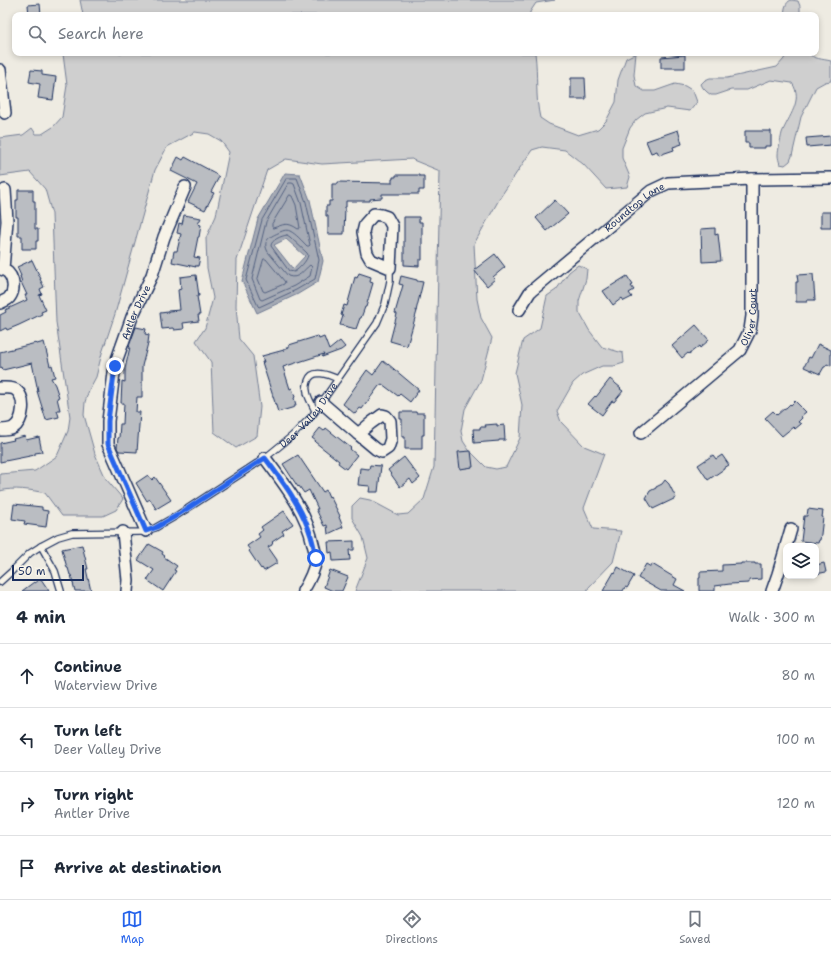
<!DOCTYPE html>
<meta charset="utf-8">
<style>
:root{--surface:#fff;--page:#f2f2f3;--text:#1f2937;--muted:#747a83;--line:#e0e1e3;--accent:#2563eb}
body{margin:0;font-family:"Shantell Sans",sans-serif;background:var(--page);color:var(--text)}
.controls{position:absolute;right:12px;bottom:12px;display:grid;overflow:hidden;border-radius:8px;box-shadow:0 2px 6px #0003}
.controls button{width:36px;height:36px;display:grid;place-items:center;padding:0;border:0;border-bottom:1px solid var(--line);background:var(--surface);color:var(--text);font:20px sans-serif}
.scale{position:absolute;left:12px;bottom:10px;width:72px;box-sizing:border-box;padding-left:4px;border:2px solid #1b2f5e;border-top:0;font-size:11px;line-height:14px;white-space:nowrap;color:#1b2f5e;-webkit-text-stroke:3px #f7f3e8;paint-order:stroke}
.stop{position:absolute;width:12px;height:12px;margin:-9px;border:3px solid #2563eb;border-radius:50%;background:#fff}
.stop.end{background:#2563eb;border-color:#fff;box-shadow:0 1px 4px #0008}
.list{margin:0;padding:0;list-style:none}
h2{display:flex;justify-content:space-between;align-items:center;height:52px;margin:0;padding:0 16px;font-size:17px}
h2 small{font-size:13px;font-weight:400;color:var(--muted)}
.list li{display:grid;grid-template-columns:26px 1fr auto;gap:12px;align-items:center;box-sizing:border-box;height:64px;padding:0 16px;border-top:1px solid var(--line)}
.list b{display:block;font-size:15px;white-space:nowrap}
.list p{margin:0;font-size:13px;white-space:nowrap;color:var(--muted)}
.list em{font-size:13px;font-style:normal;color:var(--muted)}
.icon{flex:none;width:22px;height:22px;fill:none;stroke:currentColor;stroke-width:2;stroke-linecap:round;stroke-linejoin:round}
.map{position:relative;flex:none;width:831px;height:591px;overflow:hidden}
.search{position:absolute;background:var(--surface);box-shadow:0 2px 6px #0003;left:12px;right:12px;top:12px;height:44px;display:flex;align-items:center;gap:10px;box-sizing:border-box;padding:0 14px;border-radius:8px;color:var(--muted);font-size:15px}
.sheet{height:308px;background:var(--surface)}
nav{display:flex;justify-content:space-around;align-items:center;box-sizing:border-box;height:56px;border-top:1px solid var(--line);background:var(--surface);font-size:11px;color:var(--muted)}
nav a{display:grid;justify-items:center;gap:2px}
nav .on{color:var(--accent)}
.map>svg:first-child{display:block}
</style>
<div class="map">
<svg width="831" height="591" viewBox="0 0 831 591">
<rect width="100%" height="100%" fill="#eeebe2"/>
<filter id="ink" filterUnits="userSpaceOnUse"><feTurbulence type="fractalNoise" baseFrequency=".025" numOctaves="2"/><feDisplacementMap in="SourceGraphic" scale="8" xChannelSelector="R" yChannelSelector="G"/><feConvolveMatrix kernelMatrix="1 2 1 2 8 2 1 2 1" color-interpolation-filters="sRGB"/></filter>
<g filter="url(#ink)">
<path fill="#cfcfcf" stroke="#757f96" d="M80 0H555L536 3 530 12V15H83Z
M791 0 798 1 800 6V15H784C785 8 785 3 791 0Z
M64 53H535C538 75 535 97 540 118L549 124 578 135 598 129 606 121 616 102 618 80 626 58 636 53 634 75 636 86 644 91H655L675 84 685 86 693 91 697 102 690 111 667 108 645 113 636 120 630 128 622 148V158L630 177 627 187 606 189 583 164 565 150 542 147 532 150 501 196 474 244 477 299 481 318 492 338 481 380 465 409 461 431 463 441 469 450 486 467 496 469 506 467 520 438 522 405 515 373 523 340 540 328 547 296 556 290 569 272 578 265 587 269 586 279 579 301V312L589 330 602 347 623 353 624 363 614 366H602L582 375 573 383 557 411 561 422 584 446 604 454 584 508 593 529 621 531 613 562 589 587 587 591H355L368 558 363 537 352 518V506L360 498 370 500 398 515 408 514 424 499 434 467 440 171 413 160 412 159 322 164 286 159 267 170 237 260 236 306 239 339 253 356 260 407 257 436 236 448 214 432 211 362 196 341 205 328 213 298 207 268 206 238 216 216 229 152 221 141 209 134 195 132 167 147 155 170 115 314 102 353 96 377 89 390 85 402 84 415 95 454 106 479 123 499 116 510 103 516H62L45 493C32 490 13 487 0 491V474L35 471 57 456 68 431 70 417 56 322 52 214 45 189 30 172 0 176V138L23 135 32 128 36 134H42L53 127 62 117 67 85 63 54Z
M786 53H808C813 59 823 59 831 61V81L825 82 816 87 801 117 792 156 790 161 785 165 780 164C779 161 778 158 778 155 778 150 781 138 782 133 788 117 804 100 792 83L771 80 747 90H731L716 95H711L707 92 703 88 701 84 705 80 710 78H727L777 67 784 59Z"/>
<path fill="#a6abb5" stroke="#6e7992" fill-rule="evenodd" d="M285 173 300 174 310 200 323 261 318 282 298 294 257 313 242 281 258 219ZM286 239 305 256 293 269 274 245Z"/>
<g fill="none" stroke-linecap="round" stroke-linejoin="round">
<path stroke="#536181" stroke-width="1" d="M287 178H297L306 202 319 260 315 279 296 290 259 307 258 306 246 280 262 220Z
M289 183H292L294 184 301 203 310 245 309 246H307C302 241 296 234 290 231 286 229 282 231 278 233 269 237 262 241 268 252L288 276C299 280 303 270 310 265L312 267 310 276 294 286 262 300 260 299 252 279 266 222Z
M290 195 292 196 296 205 300 228 298 229C287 221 283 225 273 228L272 227V224Z
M287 235 290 237 307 253 308 255C307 261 299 269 294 272L289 271 271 246C271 240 281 236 287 235Z
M264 259H266L285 282 284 284 265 292 263 291 258 279Z"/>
</g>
<path fill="#babdc2" stroke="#1b2f5e" d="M40 4 41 15H29L28 5Z
M685 55V68H661V57Z
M31 70 42 71V75L56 77 53 100 38 98 40 84 29 82Z
M571 78H585L586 99H571Z
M678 130 682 144 673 147 674 150 659 155 657 151 651 153 646 141Z
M745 131H771V146H765V148H749V143H745Z
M831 136V145L807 147 806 138Z
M178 157 183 160 185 157 215 173V174L219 177 211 192 214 193 205 210 188 202 197 184 171 171Z
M396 175H419V176H424V190H419V194H382V198L370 199V201H346V207H345L344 234H328V216H326V206H329V201H332V184H338V182L392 183V179H393V177H396Z
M18 190H33V201H35V229H38V241H36V249H22V236H18V217H16V200H18Z
M555 200 568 214 547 231 536 218Z
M821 212H831V228H821Z
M184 215 201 218 198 224 201 225 199 237H198L194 257 200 258 198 266H195L196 267 172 262 174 251H177L181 234 177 233 179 223 182 224Z
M404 217H419V222H422V260H419V266L404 265Z
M715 228V235L718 234 721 261 702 262 701 229Z
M495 254 505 267 493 277 495 279 487 286 474 270Z
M32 260 41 279H40L44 287 40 289 42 294 39 295 46 310 41 312 42 314 19 325 7 330 6 328 0 331V315L6 312 5 310 27 300 25 295H27L21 282H22L20 276H21L17 267Z
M359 273 371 277 370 282 373 283 366 307H365L361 318H360L356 329 340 325 343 316 341 315 344 305 347 306 355 277 357 278Z
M813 274 815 300H807V302H796V282H798L797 275Z
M196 275 199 296H197L200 315H198L199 321 183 323 184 329 174 330 173 328 162 329 160 313 168 312V311L180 310 178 290 181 289 180 277Z
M401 276 417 280V281L423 282 416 311H417L407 346 390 341 397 314 395 313 403 285 399 284Z
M627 276 633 285 631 286 634 290 629 293 632 297 624 301 622 298 613 305 603 291Z
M696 325 709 340 700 348 699 346 689 354 688 353 682 358 672 346Z
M136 327 146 329 145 334 149 335 148 343 142 366V397H137L136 412H140L137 452 119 451 117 448 118 438H119L120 424H123L124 403H121L122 381 125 382V369L130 347 129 346Z
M318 336 319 339 324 337 329 350 340 341 345 347 341 350 322 357 324 354 283 367 290 389 292 388 295 397 294 398 296 405H295V407L278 412 262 362H264L262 356 284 350V349L289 347V345Z
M44 342 50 366 52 365 55 377 51 378 55 385 59 397 57 398 60 410H57L59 417 46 420 37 391H38L32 363 3 370 2 367 0 368V352L36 343 37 344Z
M818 344 831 350V366L827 364 825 367H824L820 374 804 367 809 357 811 358Z
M383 361 388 365V364L419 390 410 402 400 394 398 396 382 384 379 386 362 409 360 408 355 414 343 404 367 370 373 375Z
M610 379 621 388 620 389 623 391 614 402 612 401 602 415 588 404 595 396 596 397Z
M795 401 806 412 801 416 802 418 798 422 801 424 795 429 793 427 782 436 765 418 773 411 777 415 785 408H786L790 404 791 405Z
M400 412H416V413H424V435H422V449H405V437H402V419H400Z
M497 424V426L504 425 505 440H499V441L474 443 473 429H480V427H486L485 425Z
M320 428 324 431 326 428 351 448 350 449 357 455 346 469 338 463 339 461 315 442 316 441 312 438Z
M25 436 26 440 39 437 42 452 35 453V455L0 462V443L14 440 13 439Z
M471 451 473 467 460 469 458 452Z
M298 455 323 492 326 490 329 497 330 496 340 516 339 517 343 527 328 534 327 525 324 526 316 509H318L309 490 304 493 299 486 298 487 294 481 283 464Z
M713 455 716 459 722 455 729 465 724 468V469L708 480 698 465Z
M404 457 420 478 413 484 410 479 400 487 388 470Z
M370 465 381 466 378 492H369L370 486 358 485 360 468 369 469Z
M148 475 152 480 155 477 171 500 156 509 150 499 147 501 136 483Z
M665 480 669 484 676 498 653 509 646 498 650 491 656 488V487L662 484Z
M14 504 42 507V510L48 511 46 527 24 524 25 521 12 519Z
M808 509 823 511 822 517H823L821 534 820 540H819L818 543 801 541 804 516H807Z
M284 511 293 524 282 531 284 534 272 542 273 543 272 544V545L268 547 277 560V563L264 571 262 568 261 569 249 551 250 550 247 546 260 537 258 534 263 530 261 527Z
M354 541V550H349L350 560 333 561 332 552 329 553 328 542Z
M149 544 163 552 162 554 165 556 164 557 177 566 174 570 176 571 163 591 147 580 154 570 138 560Z
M82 545 88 569H86L91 591H75L71 575H70L68 568H67L62 549Z
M741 563H755V564H761V579L749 580V583L730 584 715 586V591H699V578H700V572L722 571V565L741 564Z
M824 563 826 572 816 574V565Z
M646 564 651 567 652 564 677 579 674 585 685 591H661L638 578Z
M618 567 634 576 627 588 625 587 623 591H603L614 572 615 573Z
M330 570 348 577 342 591H333L324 587Z
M41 579 49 591H22L34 582 35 583Z"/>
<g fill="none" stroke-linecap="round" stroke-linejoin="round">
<g stroke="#1b2f5e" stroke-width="8">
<g id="service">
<path d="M315 411C313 405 307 397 307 391 306 388 307 384 308 381 312 368 329 375 338 379"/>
<path d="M41 546 55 571 61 591"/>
<path id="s1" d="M0 582 11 572 30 553 41 546 58 537 72 533 141 532 155 528 176 516 265 458 292 436 312 416 377 323 385 304 390 281V268"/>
</g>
</g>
<g stroke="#1b2f5e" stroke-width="14">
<g id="minor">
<path d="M0 70 5 113"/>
<path d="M374 214 381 215 387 217 392 226 390 268 371 260 367 253 363 232 365 224Z"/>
<path d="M0 269C13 270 17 289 9 298 7 300 2 302 0 303"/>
<path d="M3 269 7 221 5 190"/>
<path id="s2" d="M519 310 530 292 651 191 668 183 752 179 831 178"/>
<path d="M0 388C5 388 12 387 16 390 26 398 24 421 13 428 9 430 4 430 0 430"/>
<path d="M321 402 358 434"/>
<path d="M382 415 386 416 390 421 391 439 388 448 382 452 376 449 358 434 371 423Z"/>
<path id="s3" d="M641 433 740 350 750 330 752 316V179"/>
<path d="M265 458C285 485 306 511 313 544 314 549 317 555 316 560 314 571 309 581 303 591"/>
<path id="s4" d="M146 531 108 444V421L115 365 132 317 152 275 164 237 185 187"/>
<path d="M123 532 128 580 127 591"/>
<path d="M786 546 791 529"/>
<path d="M772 591 778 574 786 547"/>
</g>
</g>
<use href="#service" stroke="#f7f3e8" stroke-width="5.5"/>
<use href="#minor" stroke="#f7f3e8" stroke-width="11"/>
</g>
</g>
<g fill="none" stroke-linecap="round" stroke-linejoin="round" filter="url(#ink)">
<path stroke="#2563eb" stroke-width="5" d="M115 366 108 421V444L146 531 155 528 176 516 265 458C283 482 302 507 311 536 313 543 315 551 316 558"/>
</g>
<g text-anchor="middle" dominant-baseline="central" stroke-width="3" stroke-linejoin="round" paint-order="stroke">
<g font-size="10" fill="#1b2f5e" stroke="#f7f3e8">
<text stroke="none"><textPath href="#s2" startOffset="156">Roundtop Lane</textPath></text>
<text stroke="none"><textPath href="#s4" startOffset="231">Antler Drive</textPath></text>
<text stroke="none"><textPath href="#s3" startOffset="164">Oliver Court</textPath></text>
<text stroke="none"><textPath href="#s1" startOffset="364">Deer Valley Drive</textPath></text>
</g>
</g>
</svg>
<div class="controls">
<button><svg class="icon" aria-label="layers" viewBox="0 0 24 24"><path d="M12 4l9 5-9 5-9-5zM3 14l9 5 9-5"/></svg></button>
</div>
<div class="scale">50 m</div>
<div class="stop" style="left:316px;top:558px"></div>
<div class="stop end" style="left:115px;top:366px"></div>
<div class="search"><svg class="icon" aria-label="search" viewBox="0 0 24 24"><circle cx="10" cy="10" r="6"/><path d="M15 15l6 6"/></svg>Search here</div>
</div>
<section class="sheet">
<h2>4 min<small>Walk · 300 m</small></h2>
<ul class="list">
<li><svg class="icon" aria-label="ahead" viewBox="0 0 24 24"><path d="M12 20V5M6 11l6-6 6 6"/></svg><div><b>Continue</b><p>Waterview Drive</p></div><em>80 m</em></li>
<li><svg class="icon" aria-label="left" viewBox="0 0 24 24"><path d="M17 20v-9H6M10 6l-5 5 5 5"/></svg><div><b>Turn left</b><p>Deer Valley Drive</p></div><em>100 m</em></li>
<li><svg class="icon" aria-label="right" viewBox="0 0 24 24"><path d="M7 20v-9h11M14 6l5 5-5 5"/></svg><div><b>Turn right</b><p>Antler Drive</p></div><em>120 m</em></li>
<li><svg class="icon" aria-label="arrive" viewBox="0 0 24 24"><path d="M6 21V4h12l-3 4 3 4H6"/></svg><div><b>Arrive at destination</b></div></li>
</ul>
</section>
<nav>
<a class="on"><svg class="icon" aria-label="map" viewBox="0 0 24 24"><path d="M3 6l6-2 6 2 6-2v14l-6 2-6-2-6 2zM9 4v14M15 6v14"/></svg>Map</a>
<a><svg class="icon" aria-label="directions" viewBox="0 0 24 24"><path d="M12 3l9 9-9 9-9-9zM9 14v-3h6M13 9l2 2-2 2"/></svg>Directions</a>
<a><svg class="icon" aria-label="saved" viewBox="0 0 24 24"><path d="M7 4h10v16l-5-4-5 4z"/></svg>Saved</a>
</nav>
